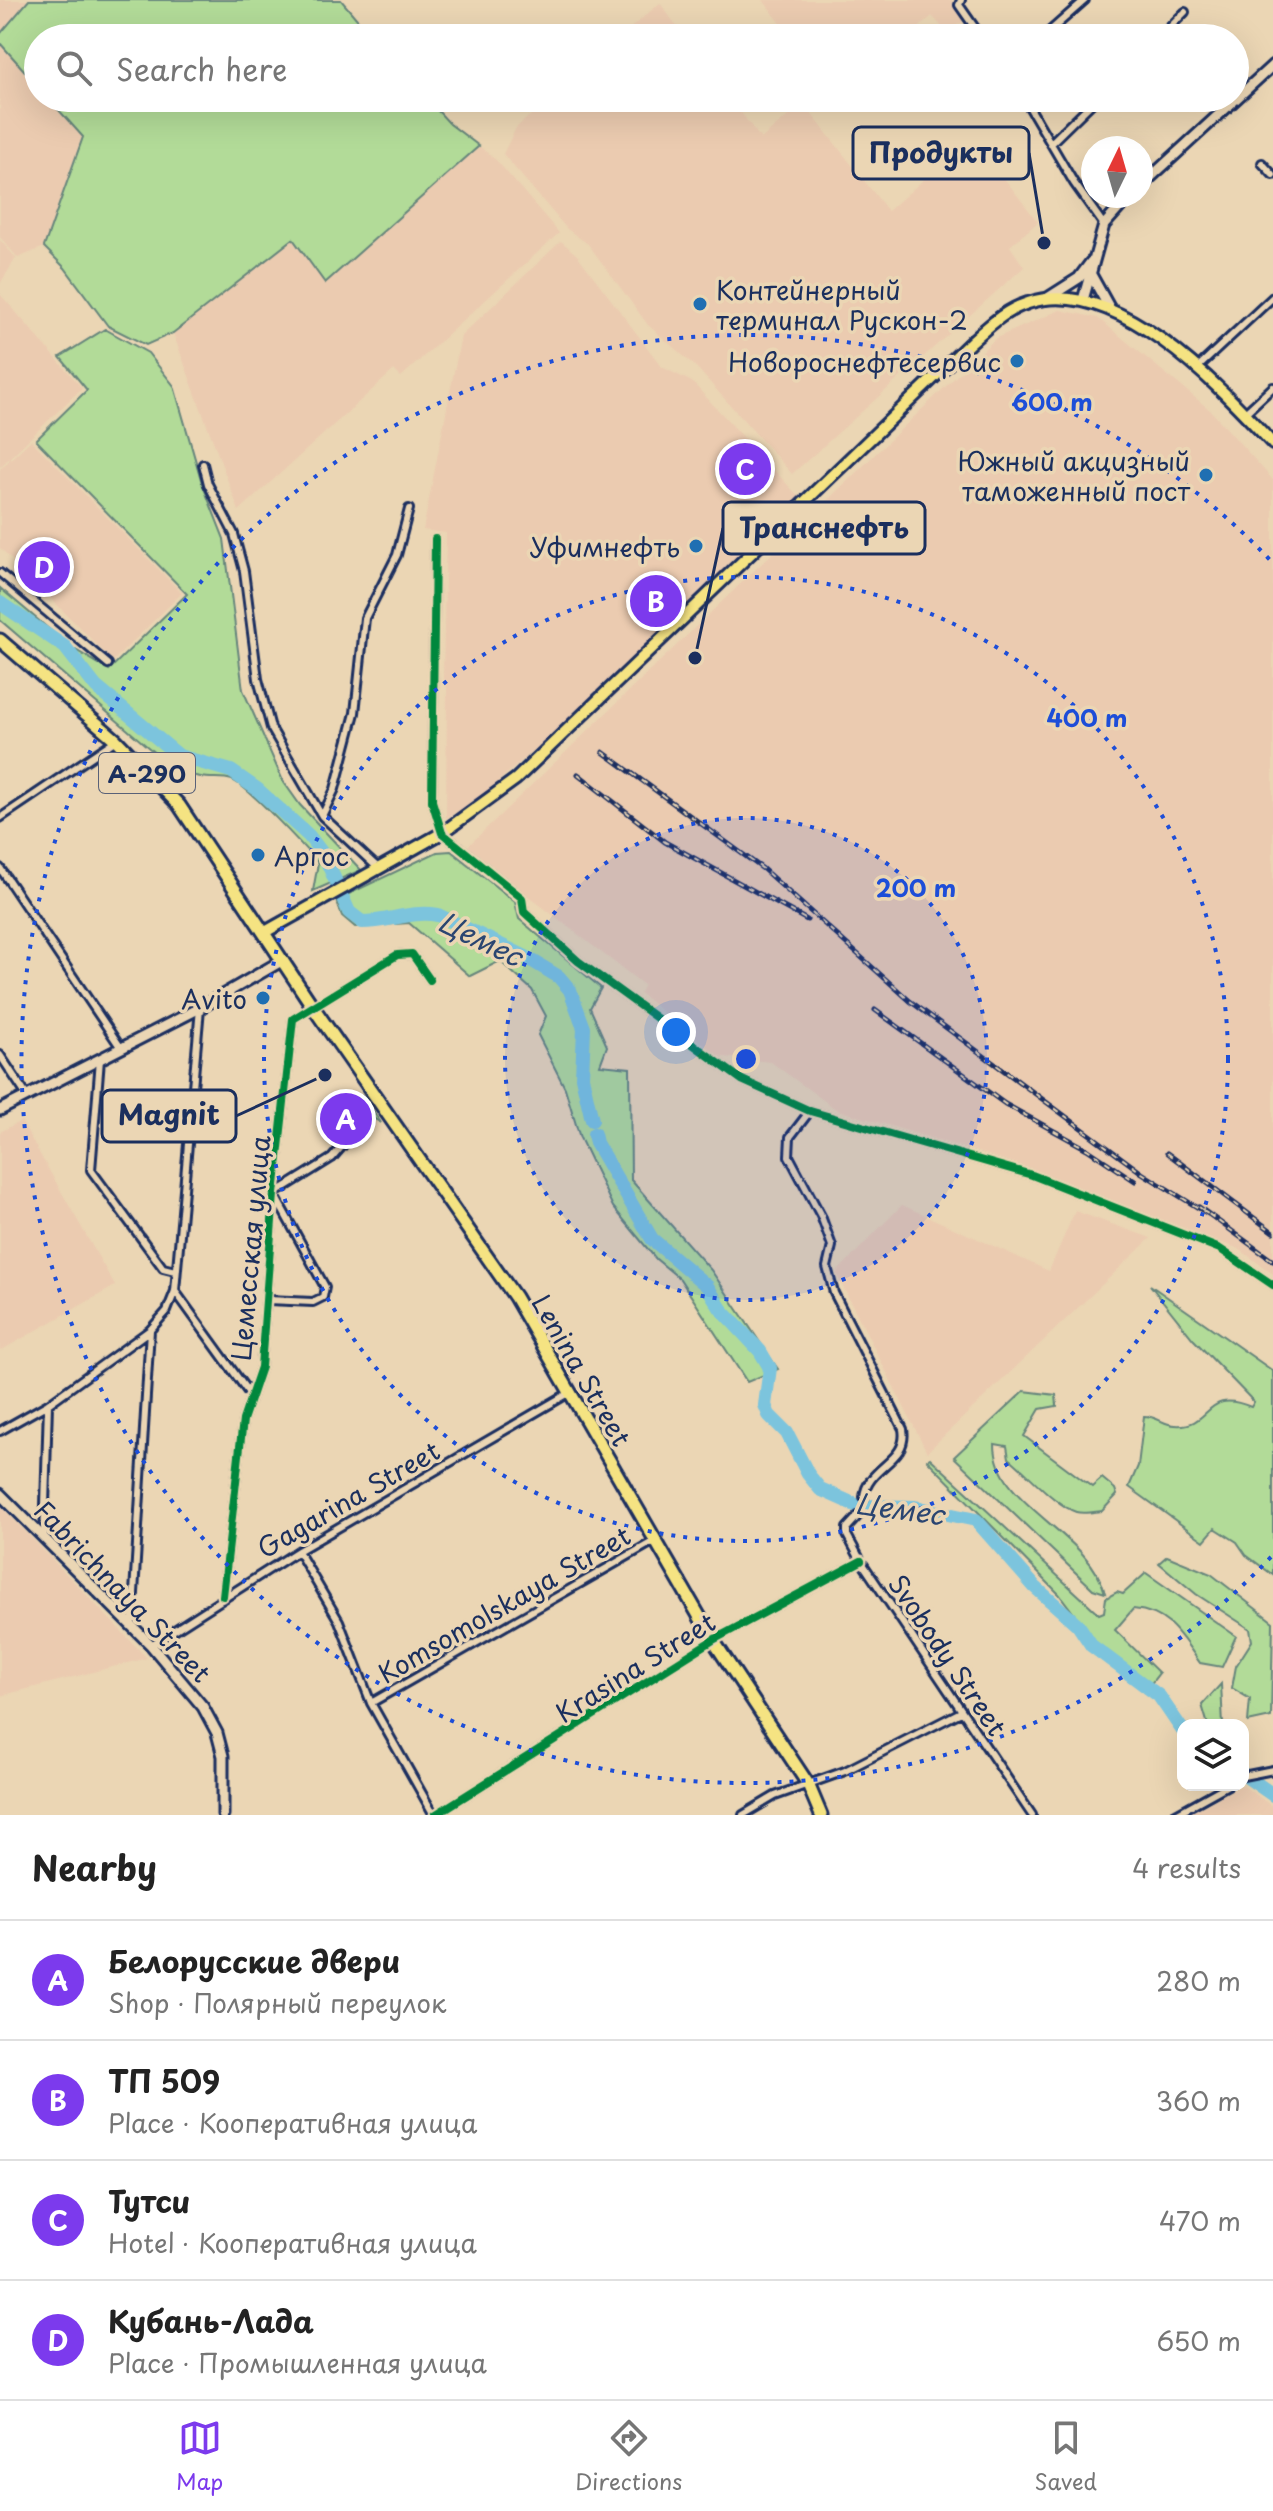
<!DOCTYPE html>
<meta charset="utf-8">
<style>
:root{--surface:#fff;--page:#f2f2f2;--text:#222;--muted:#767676;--line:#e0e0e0;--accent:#7c3aed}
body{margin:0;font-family:"Playpen Sans",sans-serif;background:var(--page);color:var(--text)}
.controls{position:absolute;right:24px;bottom:24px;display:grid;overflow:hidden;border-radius:16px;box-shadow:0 8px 32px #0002}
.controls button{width:72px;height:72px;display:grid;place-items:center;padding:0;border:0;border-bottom:2px solid var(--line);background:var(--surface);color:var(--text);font:40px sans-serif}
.compass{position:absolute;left:1081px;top:136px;width:72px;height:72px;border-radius:50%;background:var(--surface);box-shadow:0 8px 32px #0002;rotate:5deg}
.you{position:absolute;left:676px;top:1032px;width:28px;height:28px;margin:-20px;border:6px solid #fff;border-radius:50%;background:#1a73e8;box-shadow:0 0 0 12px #1a73e833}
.badge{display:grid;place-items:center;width:52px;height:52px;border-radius:50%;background:var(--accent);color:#fff;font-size:26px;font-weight:700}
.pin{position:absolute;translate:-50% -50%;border:4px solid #fff;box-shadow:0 2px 8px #0006}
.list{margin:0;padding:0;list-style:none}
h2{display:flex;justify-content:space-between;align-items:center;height:104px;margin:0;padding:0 32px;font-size:34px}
h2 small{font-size:26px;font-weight:400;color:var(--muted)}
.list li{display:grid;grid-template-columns:52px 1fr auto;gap:24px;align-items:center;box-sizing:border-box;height:120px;padding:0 32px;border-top:2px solid var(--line)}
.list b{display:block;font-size:30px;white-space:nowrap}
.list p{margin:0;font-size:26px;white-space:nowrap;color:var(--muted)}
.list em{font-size:26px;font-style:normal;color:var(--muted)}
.icon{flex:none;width:44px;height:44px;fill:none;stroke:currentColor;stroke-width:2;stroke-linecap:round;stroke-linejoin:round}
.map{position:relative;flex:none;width:1273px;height:1815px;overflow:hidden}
.search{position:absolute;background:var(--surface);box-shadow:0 8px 32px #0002;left:24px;right:24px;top:24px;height:88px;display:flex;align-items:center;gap:20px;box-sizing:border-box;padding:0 28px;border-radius:44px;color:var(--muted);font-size:30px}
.sheet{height:584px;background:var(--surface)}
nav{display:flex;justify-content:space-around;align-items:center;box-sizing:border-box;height:112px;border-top:2px solid var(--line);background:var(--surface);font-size:22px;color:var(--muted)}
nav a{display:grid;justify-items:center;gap:4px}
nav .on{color:var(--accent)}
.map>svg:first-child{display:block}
</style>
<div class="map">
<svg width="1273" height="1815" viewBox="0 0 1273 1815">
<rect width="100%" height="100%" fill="#ebd6b4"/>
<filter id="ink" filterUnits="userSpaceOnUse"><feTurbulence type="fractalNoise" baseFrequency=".0125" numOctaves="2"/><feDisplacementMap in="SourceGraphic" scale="16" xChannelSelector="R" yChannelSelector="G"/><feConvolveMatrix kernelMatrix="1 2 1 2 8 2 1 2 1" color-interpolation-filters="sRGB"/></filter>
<g filter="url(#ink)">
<path fill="#ebcbb0" d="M0 0H29L0 34Z
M763 0H952L968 19 946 31 932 16 907 38H792Z
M660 3 685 38H619Z
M0 43 38 86V98H48L83 137 44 247 18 258 0 237Z
M550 98H730L761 139 803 103 888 211 972 137 1038 222 1010 246 1024 267 792 474 696 367 648 325 588 244 567 229 503 154 516 128Z
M479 146 497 161 559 233 401 377 394 370 239 511 173 333 293 239 325 282Z
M0 240 16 258 0 284Z
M561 241 578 256 662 367 692 382 799 497 549 737 476 801 446 818 447 688 443 676 446 533 423 530 461 336Z
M0 294 82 388 0 467Z
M1060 310 1098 318 1210 410 1273 480V1274L1239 1249 1014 1163 837 1110 771 1062 715 1056 640 993 644 985 466 848 996 338Z
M31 440 182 593 113 661 0 548V469Z
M21 1121 115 1286 0 1351V1132Z
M902 1205 1049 1271 1075 1211 1151 1238 927 1452 836 1273Z
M0 1505 147 1658 0 1696Z
M1242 1785 1273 1807V1815H1187Z"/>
<path fill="#b2db98" stroke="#66857b" stroke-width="2" d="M29 0H341L373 38H38V86L0 43V34Z
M48 98H426L450 124 479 146 325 283 293 239 173 333 146 345 108 326 65 268 44 247 83 137Z
M105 329 148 353 174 386 202 483 224 539 243 690 283 781 300 805 361 870 313 891 318 863C305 848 248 786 232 780 223 777 211 779 201 777 191 776 181 771 171 767L0 620V588L69 646 109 670 187 594 36 440 87 390 60 357Z
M451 851 515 902 519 919 601 988 590 1008 607 1046 600 1065 630 1068 631 1180 711 1270 778 1369 747 1382 680 1279 656 1259 613 1207 580 1138 565 1088 538 1035 546 1016 532 990 500 961 470 976 409 923 355 927 342 916 336 900 437 852Z
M361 1096 364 1097 381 1123 359 1109 357 1102Z
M1150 1285 1273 1371V1575L1246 1555 1237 1542 1215 1528 1204 1541 1129 1487 1138 1466 1144 1416C1157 1416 1164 1425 1175 1425 1213 1428 1203 1387 1251 1407L1254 1402 1193 1339Z
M1024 1391 1056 1395 1057 1406 1040 1409 1024 1436 1092 1487 1102 1478 1115 1489 1117 1495 1102 1511C1094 1512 1083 1514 1076 1512 1056 1506 1027 1472 1009 1458L1007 1446 995 1444C995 1507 1089 1531 1105 1593L1093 1589 954 1457Z
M930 1458 1099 1614 1104 1612 1106 1598 1117 1592 1123 1594 1146 1573 1236 1636 1222 1667 1200 1663C1181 1636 1169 1612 1133 1609L1115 1630 1159 1673 1149 1686 1096 1643 1059 1594 927 1460Z
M1167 1556 1211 1574 1273 1622 1271 1717 1248 1722 1250 1699 1232 1688 1236 1666 1252 1641 1250 1629 1196 1594 1159 1563Z
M1221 1684 1223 1725H1208L1202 1705Z"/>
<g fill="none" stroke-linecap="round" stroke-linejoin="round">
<path stroke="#7cc4dd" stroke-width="14" d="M0 603 65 647 96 687 179 756 231 771 257 789 309 836 325 857 349 912 362 922C389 922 411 910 438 915L526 957 559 977 570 990 584 1028 582 1077 592 1120
M594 1134 596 1143 652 1239 707 1286 721 1309 760 1351 770 1368 765 1405 769 1415 787 1433 808 1474 820 1489 858 1506 915 1507 976 1520 1035 1587 1078 1625 1092 1646 1159 1696 1183 1731
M1243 1774 1273 1795"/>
<g stroke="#1b2f5e" stroke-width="12">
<path id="street" d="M961 0 959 5 982 38
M1042 38 1085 0
M1159 38 1185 12
M1024 98 1074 183 1104 225
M1051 143 1097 98
M1262 163 1273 175
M1196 369 1273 297
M1245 413 1273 387
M203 464 208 484 234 534 244 571 258 679 271 728 322 816 378 868
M435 539 432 801 442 833 522 898 524 912 578 961 742 1080 810 1111 1032 1175 1220 1249 1273 1285
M0 573 108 664
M322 816 335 789 355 713 365 618 397 555 409 509
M0 818 116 740
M0 868 121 1048
M0 1055 27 1096
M100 1059 91 1170 163 1268 175 1271
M810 1111 790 1137 789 1156 821 1216 832 1246 827 1267 834 1293 903 1429C909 1462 867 1466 864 1497
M175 1291 251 1396
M268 1300 313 1302 323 1297 325 1287 274 1194 332 1158 363 1122
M0 1431 48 1404 150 1330
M858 1516 847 1528V1535L861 1561 1032 1815
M44 1539 48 1404
M298 1551 339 1621 371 1703 434 1815
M223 1596 243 1420 261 1367 274 1194 293 1019 397 955 412 954 430 980
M132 1626 150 1330 167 1311 175 1291 200 1008
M151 1645 298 1551 569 1393
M371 1703 656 1540
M1243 1776 1273 1770
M435 1815 713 1640 861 1561
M743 1815 775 1796 845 1771 961 1712
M1174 1815 1228 1785"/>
</g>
<g stroke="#1b2f5e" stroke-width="15">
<path id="secondary" d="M1141 186 1273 65
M1090 273 1110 309
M1046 299 1079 278 1091 262
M1083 300 1104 225 1130 196
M0 1110 200 1008 283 960
M0 1494 151 1645 203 1707 217 1733 223 1756V1815"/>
</g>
<g stroke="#1b2f5e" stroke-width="16">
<path id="primary" d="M265 932 442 833 516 779 972 341C989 326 1005 310 1028 303 1116 274 1219 386 1273 444"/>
</g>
<g stroke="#1b2f5e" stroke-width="17">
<path id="highway" d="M0 640 116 740 179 805 313 1007 515 1297 713 1640 808 1784 821 1815"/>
</g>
<use href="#street" stroke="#ebd6b4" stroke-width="6"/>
<use href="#secondary" stroke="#ebd6b4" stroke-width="9"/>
<use href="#primary" stroke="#f5e382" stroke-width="10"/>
<use href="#highway" stroke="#f5e382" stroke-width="11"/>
<g stroke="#1b2f5e" stroke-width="5">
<path id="rail" d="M603 752 763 869 910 1001 1142 1173 1208 1214
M578 774 665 842 807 920
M875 1010 1005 1104 1087 1149 1135 1181
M1167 1153 1273 1232
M1199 1207 1273 1261"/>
</g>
<use href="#rail" stroke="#ebd6b4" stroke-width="2" stroke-dasharray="6" stroke-linecap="butt"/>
<g stroke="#ebd6b4" stroke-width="13">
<path id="cycleway" d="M435 539 432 801 442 833 522 898 524 912 578 961 742 1080 810 1111 1032 1175 1220 1249 1273 1285
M223 1596 243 1420 261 1367 274 1194 293 1019 397 955 412 954 430 980
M435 1815 713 1640 861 1561"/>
</g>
<use href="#cycleway" stroke="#00873e" stroke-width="8"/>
</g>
</g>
<circle cx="746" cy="1059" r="241" fill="#1d4ed8" fill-opacity=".12"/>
<g fill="none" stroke="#1d4ed8" stroke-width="4" stroke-dasharray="4 8">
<circle cx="746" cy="1059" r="241"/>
<circle cx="746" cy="1059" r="482"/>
<path d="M1271 1557A724 724 0 1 1 1271 561"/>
</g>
<g fill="#1f6fb2" stroke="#ebd6b4" stroke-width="3">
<circle cx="700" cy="304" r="8"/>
<circle cx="1017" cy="361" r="8"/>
<circle cx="1206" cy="475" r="8"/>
<circle cx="696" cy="546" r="8"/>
<circle cx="258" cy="855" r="8"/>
<circle cx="263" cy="998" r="8"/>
</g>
<g text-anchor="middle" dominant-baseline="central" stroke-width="7" stroke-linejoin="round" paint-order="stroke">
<rect fill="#ebd6b4" stroke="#596178" stroke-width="2" x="99" y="753" width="96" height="40" rx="6"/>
<g font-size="24" font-weight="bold" fill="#1b2f5e">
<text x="147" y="773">А-290</text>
</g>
<g font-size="26" fill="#1b2f5e" stroke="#ebd6b4" text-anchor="end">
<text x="716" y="289" text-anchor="start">Контейнерный<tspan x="716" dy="30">терминал Рускон-2</tspan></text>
<text x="1001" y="361">Новороснефтесервис</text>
<text x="1190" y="460">Южный акцизный<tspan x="1190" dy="30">таможенный пост</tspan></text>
<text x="680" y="546">Уфимнефть</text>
<text x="274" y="855" text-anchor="start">Аргос</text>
<text x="247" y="998">Avito</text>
</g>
<g font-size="26" fill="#1b2f5e" stroke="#ebd6b4">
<text transform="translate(250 1248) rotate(-85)">Цемесская улица</text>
<text transform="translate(582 1370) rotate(60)">Lenina Street</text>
<text transform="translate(348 1499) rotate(-30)">Gagarina Street</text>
<text transform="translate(123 1591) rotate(46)">Fabrichnaya Street</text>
<text transform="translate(504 1604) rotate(-30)">Komsomolskaya Street</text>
<text transform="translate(948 1655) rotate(56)">Svobody Street</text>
<text transform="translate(635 1667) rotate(-32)">Krasina Street</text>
</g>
<g font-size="28" font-style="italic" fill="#2a4571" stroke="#ebd6b4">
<text transform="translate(481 938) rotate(26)">Цемес</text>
<text transform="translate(900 1508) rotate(8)">Цемес</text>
</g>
</g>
<circle cx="746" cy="1059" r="12" fill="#1d4ed8" stroke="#ebd6b4" stroke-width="4"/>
<g font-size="24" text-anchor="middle" font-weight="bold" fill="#1d4ed8" stroke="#ebd6b4" stroke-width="7" stroke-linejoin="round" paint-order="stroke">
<text x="1052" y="411">600 m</text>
<text x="1087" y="727">400 m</text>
<text x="916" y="897">200 m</text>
</g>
<path fill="none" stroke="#1b2f5e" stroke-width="3" d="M1044 243L1029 153M695 658L723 528M325 1075L236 1116"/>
<g fill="#1b2f5e" stroke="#ebd6b4" stroke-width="3">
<circle cx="1044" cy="243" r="8"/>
<circle cx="695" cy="658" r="8"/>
<circle cx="325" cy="1075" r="8"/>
</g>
<g fill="#ebd6b4" stroke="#1b2f5e" stroke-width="3">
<rect x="853" y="127" width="176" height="52" rx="8"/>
<rect x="723" y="502" width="202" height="52" rx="8"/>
<rect x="102" y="1090" width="134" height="52" rx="8"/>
</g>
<g font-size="28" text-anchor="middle" font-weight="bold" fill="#1b2f5e">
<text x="941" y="163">Продукты</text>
<text x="824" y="538">Транснефть</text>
<text x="169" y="1125">Magnit</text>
</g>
</svg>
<div class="controls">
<button><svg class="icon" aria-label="layers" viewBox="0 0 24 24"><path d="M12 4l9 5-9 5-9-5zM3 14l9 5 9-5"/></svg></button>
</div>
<svg class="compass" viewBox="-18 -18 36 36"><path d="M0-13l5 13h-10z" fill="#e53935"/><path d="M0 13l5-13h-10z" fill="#767676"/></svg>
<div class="you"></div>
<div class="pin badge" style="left:346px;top:1119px">A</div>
<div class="pin badge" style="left:656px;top:601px">B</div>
<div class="pin badge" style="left:745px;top:469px">C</div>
<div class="pin badge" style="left:44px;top:567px">D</div>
<div class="search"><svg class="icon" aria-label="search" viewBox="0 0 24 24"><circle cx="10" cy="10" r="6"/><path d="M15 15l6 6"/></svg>Search here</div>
</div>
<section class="sheet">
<h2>Nearby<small>4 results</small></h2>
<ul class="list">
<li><span class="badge">A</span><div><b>Белорусские двери</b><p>Shop · Полярный переулок</p></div><em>280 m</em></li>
<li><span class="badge">B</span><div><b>ТП 509</b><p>Place · Кооперативная улица</p></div><em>360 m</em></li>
<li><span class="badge">C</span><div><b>Тутси</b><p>Hotel · Кооперативная улица</p></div><em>470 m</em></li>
<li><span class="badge">D</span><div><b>Кубань-Лада</b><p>Place · Промышленная улица</p></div><em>650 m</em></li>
</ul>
</section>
<nav>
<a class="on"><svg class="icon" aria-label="map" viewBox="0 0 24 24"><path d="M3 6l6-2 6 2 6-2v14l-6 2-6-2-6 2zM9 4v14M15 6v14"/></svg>Map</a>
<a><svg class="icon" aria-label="directions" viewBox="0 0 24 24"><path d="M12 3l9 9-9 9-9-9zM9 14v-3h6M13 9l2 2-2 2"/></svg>Directions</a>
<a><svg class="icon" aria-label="saved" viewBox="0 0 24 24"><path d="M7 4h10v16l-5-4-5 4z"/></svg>Saved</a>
</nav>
